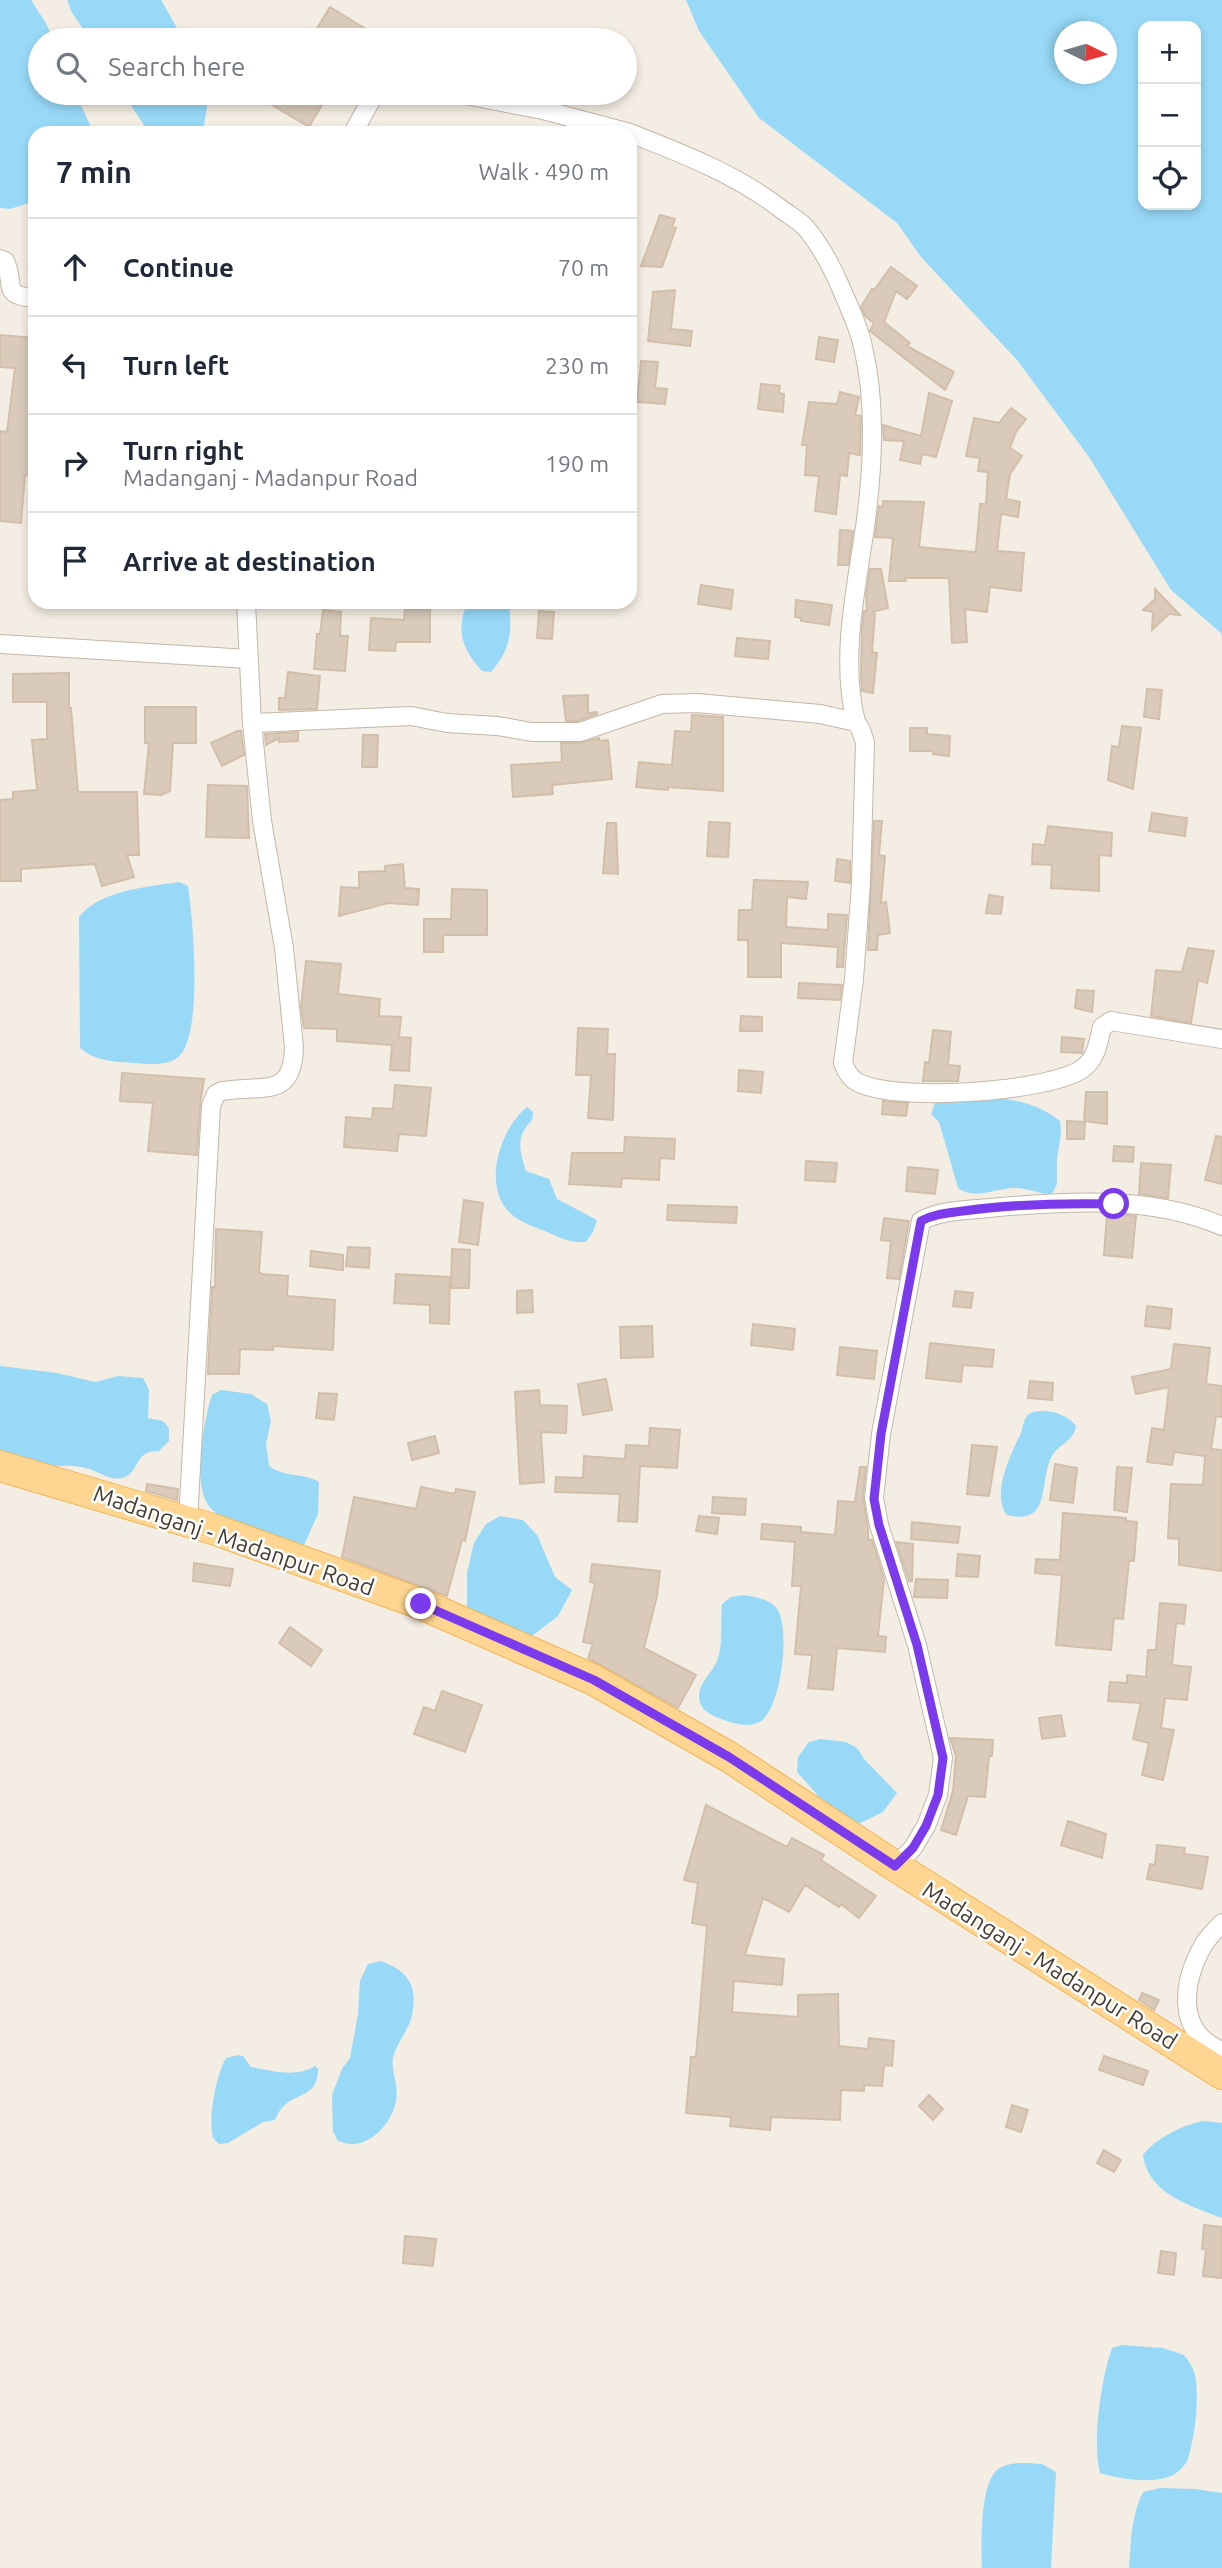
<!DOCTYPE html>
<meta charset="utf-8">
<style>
:root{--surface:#fff;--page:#f6f6f7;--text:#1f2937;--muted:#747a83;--line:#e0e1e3}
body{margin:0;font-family:Ubuntu,sans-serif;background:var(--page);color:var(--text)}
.controls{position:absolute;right:21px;top:21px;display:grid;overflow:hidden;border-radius:14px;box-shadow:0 4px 10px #0003}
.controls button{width:63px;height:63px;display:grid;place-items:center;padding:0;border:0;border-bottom:2px solid var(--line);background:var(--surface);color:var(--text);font:35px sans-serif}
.compass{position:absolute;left:1054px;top:21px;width:63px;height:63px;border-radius:50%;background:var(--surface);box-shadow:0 4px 10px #0003;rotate:95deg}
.stop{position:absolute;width:21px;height:21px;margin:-16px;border:5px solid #7c3aed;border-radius:50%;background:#fff}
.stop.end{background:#7c3aed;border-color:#fff;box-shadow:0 2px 7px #0008}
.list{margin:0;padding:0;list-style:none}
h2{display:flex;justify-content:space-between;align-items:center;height:91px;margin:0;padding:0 28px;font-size:30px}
h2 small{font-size:23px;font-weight:400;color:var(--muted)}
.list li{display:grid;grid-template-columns:46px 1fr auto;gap:21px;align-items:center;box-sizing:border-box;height:98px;padding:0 28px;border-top:2px solid var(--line)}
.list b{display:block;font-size:26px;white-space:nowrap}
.list p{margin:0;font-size:23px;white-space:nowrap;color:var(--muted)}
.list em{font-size:23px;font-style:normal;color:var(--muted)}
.icon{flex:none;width:38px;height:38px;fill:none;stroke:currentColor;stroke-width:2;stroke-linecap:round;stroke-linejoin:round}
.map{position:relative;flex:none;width:1222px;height:2568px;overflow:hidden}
.search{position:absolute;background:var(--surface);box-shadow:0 4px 10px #0003;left:28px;top:28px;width:609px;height:77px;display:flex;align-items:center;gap:18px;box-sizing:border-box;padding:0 24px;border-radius:38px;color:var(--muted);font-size:26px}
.panel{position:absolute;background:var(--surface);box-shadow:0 4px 10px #0003;left:28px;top:126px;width:609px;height:483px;border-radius:21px}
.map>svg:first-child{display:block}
</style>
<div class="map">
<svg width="1222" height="2568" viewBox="0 0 1222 2568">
<rect width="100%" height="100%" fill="#f4ede3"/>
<path fill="#98d9f8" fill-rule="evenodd" d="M0 0H31L47 25 53 40H40V93H75L94 133H35V201L10 209 0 208Z
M67 0H161L184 40H91L72 13Z
M686 0H1222V638L1221 633 1171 590 1089 457 1017 360 921 257 897 223 759 118 699 31ZM1143 26H1196V205H1143ZM1064 32H1106V74H1064Z
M123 93H205L207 107 203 131 149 133Z
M468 602 509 603C512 633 511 649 491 672L482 671C462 650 455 629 468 602Z
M179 882 188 886C193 918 204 1039 177 1058 166 1066 148 1064 135 1063 115 1062 95 1061 80 1048L79 917C100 890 147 887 179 882Z
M990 1097C1018 1100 1038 1104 1060 1121L1061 1133 1057 1159V1184L1052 1194C1038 1194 1026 1187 1013 1188 993 1189 975 1200 958 1188L939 1122 931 1114 935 1103 963 1102Z
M527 1107 533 1112C533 1120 531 1121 526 1127 516 1141 521 1155 526 1171L549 1179 557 1199 597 1220 593 1232 586 1242C570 1243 560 1238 545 1231 534 1227 520 1222 511 1214 481 1186 500 1129 527 1107Z
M0 1366 57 1373 95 1382 118 1376 143 1378 149 1390 148 1418 163 1421 169 1428V1441L159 1451C133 1450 141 1473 122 1478 110 1481 98 1471 86 1468 73 1465 62 1466 48 1466 31 1465 16 1462 0 1457Z
M221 1390 251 1394 267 1404 271 1421 266 1444 269 1466C285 1478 302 1472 319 1482L318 1514 304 1545 293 1548C273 1540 239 1529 223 1518 218 1515 209 1508 207 1503 193 1479 204 1420 212 1395Z
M1044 1411C1056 1412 1069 1416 1076 1426 1074 1441 1059 1444 1052 1456 1038 1481 1053 1526 1007 1515 991 1494 1010 1456 1020 1435 1023 1429 1023 1419 1028 1415 1032 1411 1038 1411 1044 1411Z
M500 1516 523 1520 537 1535 555 1577 572 1590 558 1616 532 1636 519 1641 482 1626 467 1606V1573L474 1543 486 1524Z
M743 1595C754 1597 771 1599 777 1609 791 1628 781 1708 761 1721 749 1729 731 1723 719 1718 709 1714 699 1709 699 1696 699 1683 711 1674 716 1663 724 1647 720 1622 722 1604L731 1597Z
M821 1739 846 1742 857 1748 865 1760 897 1793 883 1812 854 1826 825 1813 816 1793 797 1772 798 1757 809 1742Z
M380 1961C410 1971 419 1988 411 2019 407 2032 396 2044 393 2058 391 2072 399 2087 396 2101 393 2120 374 2143 354 2144 349 2145 343 2142 338 2141L333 2131 332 2095 342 2069 350 2058 358 2014 360 1981 368 1964Z
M238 2055 243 2056 251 2067C275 2071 294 2078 315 2066L318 2069C318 2099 294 2092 281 2109 278 2112 277 2116 275 2120L263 2122 228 2143 219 2144 213 2138C208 2119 216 2075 226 2058Z
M1204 2121 1222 2123V2218C1191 2206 1148 2194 1143 2155 1155 2139 1184 2124 1204 2121Z
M1122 2345 1163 2348 1184 2355C1187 2359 1191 2364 1193 2369 1201 2389 1195 2441 1187 2461 1184 2467 1177 2473 1171 2476 1150 2484 1121 2479 1100 2473 1092 2441 1101 2380 1112 2348Z
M1027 2463 1042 2464 1056 2472 1051 2568H982C981 2546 980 2487 996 2471 1004 2463 1017 2463 1027 2463Z
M1160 2488 1195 2489 1222 2493V2568H1129C1131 2542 1131 2516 1143 2492Z"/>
<path fill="#d9caba" stroke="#d2bfaa" stroke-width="2" d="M330 7 366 29 360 40H310Z
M279 93H329L309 127 272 105Z
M660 215 675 219 672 227 676 228 662 267 641 266Z
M891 267 917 286 907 299 896 291 884 322 910 343 907 346 954 372 945 390 870 331 874 323 865 316 861 307 872 289 874 290Z
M675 290 671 329 692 331 690 346 648 341 653 292Z
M0 335 35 338 31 372H35V476L25 475 21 523 0 521V431L7 432 15 368 0 367Z
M819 337 838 340 834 362 816 359Z
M641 361 658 362 655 388 667 389 665 404 637 402Z
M761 384 780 386 779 393 784 394 783 412 758 409Z
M840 392 859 397 855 415 861 416 860 455 849 453 847 476 840 475 836 514 815 511 819 476 805 475 807 445H802L809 402 837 404Z
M929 393 952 401 936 457 922 454 920 464 900 460 904 441 884 440 883 425 921 436Z
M1011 408 1026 419 1016 432 1010 448 1022 456 1010 474 1006 499 1020 502 1018 517 1001 514 997 551 1024 553 1021 591 990 587 987 612 965 609 967 642 952 643 949 578H905L906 581H889L893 538 875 537 879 506 883 507V501L924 502 919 547 973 552 976 551 980 504H986L988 472 978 471 980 458 966 456 974 418 999 423Z
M840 530 853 531 848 565H838Z
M870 569H881L888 608 872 612H875L872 652 877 653 873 693 862 691 861 673 862 626 864 611H867L866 595Z
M701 585 733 590 731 609 698 604Z
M1155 589 1180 615 1169 614 1152 630 1153 612 1143 610 1155 599Z
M796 600 832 605 829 625 801 621V618L795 617Z
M405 609H430V642H396L395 651 369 650 371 618 404 620Z
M323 610 341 612 340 636H348L345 671 314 669 317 634H320Z
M539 611 554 612 552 639 537 638Z
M737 638 770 641 768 659 735 656Z
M288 672 320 676 317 709 279 710V698H285Z
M69 673V708H71L78 792H137L139 855H127L134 877 102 886 95 864 21 869V881H0V800L13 799V792L37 790 32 740 47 739V702H13V674Z
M1147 689 1162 690 1159 719 1144 717Z
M588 695V713L597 712V714L578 721H566L563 696Z
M145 707H196V743H173L170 791 161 795 144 794 149 743H145Z
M692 715 723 717V791L668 787V790L636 787 639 762 672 765 675 731 691 732Z
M1122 726 1141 728 1133 789 1108 780 1112 746 1119 747Z
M910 728H927V734L950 736 949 756 933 754V751H910Z
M237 731H241L244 755 222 766 211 743Z
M298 732V741L279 742V738L266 745 265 734Z
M363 735H378L377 767H362Z
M599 738V741L608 740 612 779 552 785 553 794 513 797 511 765 562 762 561 743H580Z
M208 785 247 786 249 838 206 837Z
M1152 813 1187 818 1185 836 1149 831Z
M874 821H882L879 855 885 856 881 903 886 902 890 933 878 935 877 950H868Z
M709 822 730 823 728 857 707 856Z
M607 823H616L618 874 603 873Z
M1048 826 1112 833 1111 856 1099 855V891L1051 888 1052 865 1032 864 1033 844 1045 845Z
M837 859 850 861V883L835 881Z
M403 864 405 888 419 889 418 905 388 903 339 916 341 887 359 888V872L385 871V866Z
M754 880 808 882 806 899 787 897 786 927 828 930V914L847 915 843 967H837L838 947 781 943V977H748V940H738L739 910H752Z
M452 889 487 890V935H443V952H424V919H451Z
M989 895 1003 897 1001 914 986 913Z
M1188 948 1214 951 1207 983 1198 980 1191 1023 1151 1016 1156 970 1182 972Z
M306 961 341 964 338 994 380 999 379 1016 401 1017 399 1037 411 1038 409 1071 390 1070 392 1045 337 1041V1029L304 1028 301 1007Z
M799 983 842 985 840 1000 798 998Z
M1077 990 1094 991 1092 1012 1075 1008Z
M741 1016 762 1017V1031H740Z
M578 1028 608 1029 607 1054H615L613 1120 588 1118 591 1075H576Z
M933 1030 951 1032 948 1065 960 1066 958 1081H923L925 1062 929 1063Z
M1062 1037 1084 1039 1082 1053 1061 1052Z
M739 1070 763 1072 761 1093 738 1091Z
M122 1073 204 1079 200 1105 197 1155 148 1151 153 1103 120 1101Z
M395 1085 431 1088 426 1136 399 1134 397 1151 344 1147 346 1117 372 1119 373 1108 393 1109Z
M1086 1092H1107V1124L1084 1121Z
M883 1101 908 1103 906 1116 882 1114Z
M1067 1121 1085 1122 1084 1139H1067Z
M1216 1136 1222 1137V1184L1205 1180Z
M625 1137 675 1139 674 1159 660 1158 659 1180 622 1178 621 1187 569 1184 572 1153H624Z
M1114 1146 1134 1147 1133 1162 1113 1161Z
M806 1161 837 1163 835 1182 805 1180Z
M1141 1163 1171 1165 1168 1198 1139 1194Z
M908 1167 938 1170 935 1194 906 1191Z
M464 1200 483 1203 478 1245 459 1242Z
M668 1205 737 1207 736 1223 667 1220Z
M1107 1214 1136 1216 1132 1258 1104 1255Z
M884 1218 909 1221 899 1279 887 1278 891 1241 881 1240Z
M216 1229 262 1232 259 1272 262 1274 288 1276 287 1296 335 1300 333 1350 273 1346V1350L240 1349 239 1374H208L212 1287H215Z
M348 1247 370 1248 369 1268 346 1266Z
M452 1249 470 1250 469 1288H451Z
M311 1251 343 1255V1270L310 1266Z
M396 1274 450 1277 449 1324 430 1323V1305L394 1303Z
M532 1290 533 1312 517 1313V1291Z
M955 1291 973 1293 971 1308 953 1306Z
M1147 1306 1172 1309 1170 1329 1145 1326Z
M753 1324 795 1329 793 1350 751 1345Z
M652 1326 653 1357 621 1358 620 1327Z
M930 1343 994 1350 992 1367 963 1365 961 1382 926 1378Z
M1174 1344 1210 1348 1206 1384 1222 1386V1417L1216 1416 1211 1449 1222 1450V1571L1179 1565V1539L1168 1538 1171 1484 1203 1485 1205 1456 1174 1452 1172 1465 1147 1462 1152 1428 1164 1430 1169 1387 1136 1394 1132 1377 1171 1369Z
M840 1347 877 1351 874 1379 837 1375Z
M606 1379 612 1410 583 1415 578 1384Z
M1030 1381 1053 1383 1052 1400 1028 1398Z
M539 1390 540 1405 567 1406 566 1433 541 1432 544 1482 520 1484 515 1392Z
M319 1393 337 1394 334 1420 316 1418Z
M650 1428 680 1430 677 1468 640 1466 637 1522 618 1521 620 1494 555 1492 556 1477 583 1478 584 1456 625 1459 626 1445 649 1446Z
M435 1436 439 1453 412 1460 408 1443Z
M972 1445 997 1447 989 1496 967 1494Z
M1055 1464 1077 1468 1073 1503 1050 1500Z
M860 1467H866L863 1497 868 1529V1540H872L884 1579 878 1636 886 1637 885 1652 837 1648 833 1690 808 1688 812 1655 795 1654 801 1586H792L795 1542 761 1539 762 1524 801 1527V1532L835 1535 838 1501 855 1502Z
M1117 1467 1132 1468 1127 1512 1114 1510Z
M147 1484 178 1489 177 1500 146 1491Z
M421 1487 455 1494 456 1489 475 1492 465 1541 462 1540 447 1596 342 1557 354 1497 416 1509Z
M713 1497 746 1499 745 1515 712 1513Z
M1063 1513 1126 1518V1521L1137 1522 1134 1561H1129L1123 1619 1114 1618 1111 1650 1056 1645 1062 1575 1035 1573 1036 1559 1060 1560Z
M699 1516 719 1518 717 1534 696 1531Z
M912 1522 960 1527 958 1543 911 1539Z
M896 1542 913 1544 912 1581H909Z
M958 1554 980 1556 978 1577 956 1576Z
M194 1563 233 1569 230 1586 193 1581Z
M592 1564 660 1571 657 1596 644 1648 696 1675 678 1708 588 1658 593 1644 583 1642 595 1583 590 1582Z
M916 1579 948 1580 947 1598 914 1597Z
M1160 1603 1186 1605 1184 1624 1176 1623 1172 1665 1191 1667 1187 1700 1165 1698 1161 1728 1174 1730 1163 1780 1142 1775 1149 1743 1133 1739 1141 1703 1108 1701 1110 1682 1127 1683V1675L1146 1677 1148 1650H1156Z
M290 1627 322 1650 311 1666 279 1643Z
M442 1691 482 1705 465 1752 414 1734 424 1707 435 1711Z
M1061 1715 1065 1736 1042 1739 1039 1718Z
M950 1738 993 1740 992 1756H989L985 1797 968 1796 956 1835 941 1830 953 1791 956 1756Z
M706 1805 787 1847 792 1838 824 1855 821 1860 876 1896 859 1918 841 1904 839 1907 805 1885 789 1912 763 1898 745 1955 784 1959 782 1985 734 1981 732 2012 798 2017V1995L838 1994 839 2046 868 2049 869 2038 894 2041 892 2066 884 2065 882 2086 864 2085V2091L841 2090 840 2120 771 2117 770 2130 730 2126 731 2117 686 2113 691 2057H696L707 1926 692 1923 698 1883 684 1880Z
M1068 1821 1106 1834 1102 1858 1061 1845Z
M1157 1845 1185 1848 1184 1854 1208 1857 1202 1889 1147 1879 1150 1864 1155 1865Z
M1142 1993 1159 2000 1154 2010 1139 2000Z
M1104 2056 1148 2071 1143 2085 1099 2070Z
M929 2095 943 2109 933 2120 919 2106Z
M1012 2105 1028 2110 1021 2132 1006 2127Z
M1104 2150 1121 2160 1114 2172 1097 2163Z
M1204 2225 1222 2227V2278L1203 2276 1206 2249H1202Z
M405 2236 436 2239 433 2266 403 2263Z
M1161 2251 1176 2253 1174 2275 1158 2273Z"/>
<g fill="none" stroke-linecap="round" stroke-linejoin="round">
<g stroke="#c3b7a8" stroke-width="20">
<path id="street" d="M455 93 543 110 630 133
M353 133 375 93
M630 133C683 154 736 174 781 209 789 215 800 221 806 228 821 246 832 267 841 288 849 307 859 327 863 347 877 405 873 469 865 527 856 590 840 659 856 722
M0 259 5 261C16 285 0 296 35 298
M0 644 249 659
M252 723 411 716 447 723 497 726 532 732H580L662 704 697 703 820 714 856 722 861 730 865 743 861 883 854 979 843 1063C846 1070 848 1075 854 1080 887 1104 1049 1092 1082 1069 1097 1058 1098 1043 1102 1027L1111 1021 1222 1039
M188 1521 211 1106 216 1094 222 1091C262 1084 293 1100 294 1047L284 948 262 821 252 723 246 602
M895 1866 913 1848 926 1826 938 1795 943 1758 917 1645 879 1525 874 1498 881 1434 921 1221C940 1210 968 1210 989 1208 1066 1201 1150 1195 1222 1226
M1222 1923C1216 1929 1209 1936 1204 1944 1183 1980 1174 2032 1222 2051"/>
</g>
<g stroke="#f1b454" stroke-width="32">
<path id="primary" d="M0 1466 216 1530 421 1604 594 1680 729 1757 895 1866 1222 2074"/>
</g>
<use href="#street" stroke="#fff" stroke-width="18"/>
<use href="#primary" stroke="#ffd691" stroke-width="30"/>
</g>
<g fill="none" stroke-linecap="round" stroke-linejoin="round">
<path stroke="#7c3aed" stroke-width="9" d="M421 1604 594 1680 729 1757 895 1866 913 1848 926 1826 938 1795 943 1758 917 1645 879 1525 874 1499 881 1434 921 1221C934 1214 948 1213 963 1211 1013 1204 1063 1203 1114 1204"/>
</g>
<g text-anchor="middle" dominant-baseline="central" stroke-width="5" stroke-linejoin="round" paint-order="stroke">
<g font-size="23" fill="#463d33" stroke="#fff">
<text transform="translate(234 1540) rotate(19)">Madanganj - Madanpur Road</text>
<text transform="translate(1050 1965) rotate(32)">Madanganj - Madanpur Road</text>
</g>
</g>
</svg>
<div class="controls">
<button>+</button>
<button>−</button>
<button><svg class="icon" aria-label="locate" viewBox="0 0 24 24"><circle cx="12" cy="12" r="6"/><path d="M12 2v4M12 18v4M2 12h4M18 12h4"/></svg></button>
</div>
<svg class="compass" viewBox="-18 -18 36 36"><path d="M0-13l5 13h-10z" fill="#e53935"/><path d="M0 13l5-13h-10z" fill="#747a83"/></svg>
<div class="stop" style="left:1114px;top:1204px"></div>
<div class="stop end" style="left:421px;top:1604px"></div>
<div class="search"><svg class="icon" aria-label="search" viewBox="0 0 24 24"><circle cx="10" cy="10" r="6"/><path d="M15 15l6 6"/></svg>Search here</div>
<section class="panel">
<h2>7 min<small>Walk · 490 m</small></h2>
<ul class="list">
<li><svg class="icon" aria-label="ahead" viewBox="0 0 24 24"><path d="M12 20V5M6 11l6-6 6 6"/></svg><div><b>Continue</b></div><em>70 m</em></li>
<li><svg class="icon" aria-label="left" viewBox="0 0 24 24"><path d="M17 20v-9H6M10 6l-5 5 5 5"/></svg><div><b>Turn left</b></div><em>230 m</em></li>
<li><svg class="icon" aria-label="right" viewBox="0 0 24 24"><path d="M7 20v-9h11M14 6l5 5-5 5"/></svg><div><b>Turn right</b><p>Madanganj - Madanpur Road</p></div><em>190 m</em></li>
<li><svg class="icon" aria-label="arrive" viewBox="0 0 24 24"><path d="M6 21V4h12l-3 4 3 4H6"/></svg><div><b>Arrive at destination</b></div></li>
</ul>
</section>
</div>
